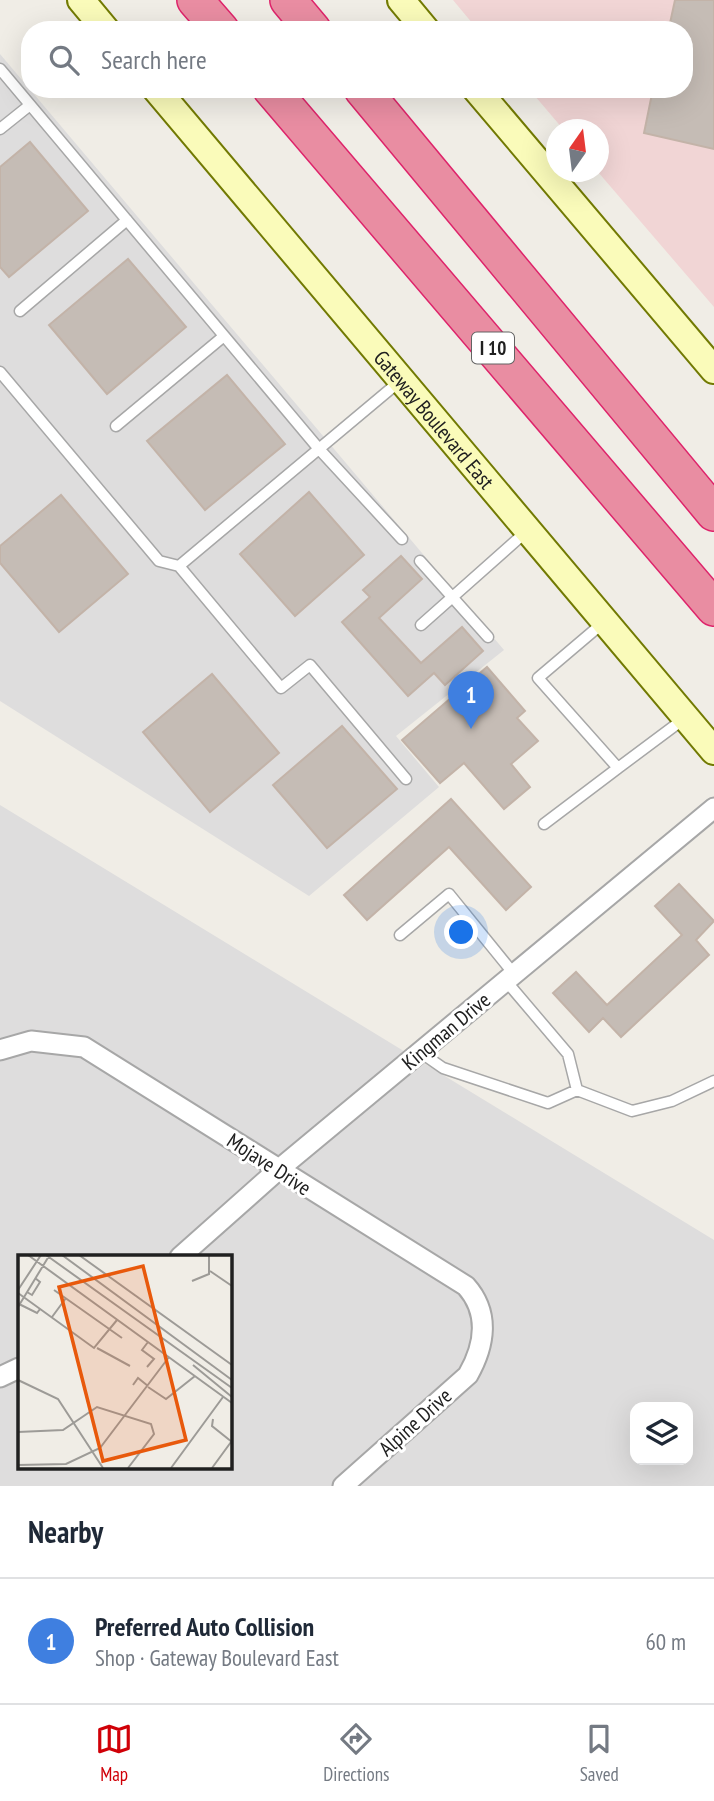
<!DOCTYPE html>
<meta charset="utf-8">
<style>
:root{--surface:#fff;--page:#f2f2f3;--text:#1f2937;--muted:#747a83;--line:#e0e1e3;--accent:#d00008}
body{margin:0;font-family:"PT Sans Narrow",sans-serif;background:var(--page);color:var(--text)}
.controls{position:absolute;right:21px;bottom:21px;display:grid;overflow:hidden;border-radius:14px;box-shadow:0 7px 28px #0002}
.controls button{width:63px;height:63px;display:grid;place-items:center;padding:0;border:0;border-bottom:2px solid var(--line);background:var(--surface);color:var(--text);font:35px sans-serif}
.compass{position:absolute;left:546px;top:119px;width:63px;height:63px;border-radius:50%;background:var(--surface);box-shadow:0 7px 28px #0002;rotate:14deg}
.you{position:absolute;left:462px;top:933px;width:24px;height:24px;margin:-18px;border:5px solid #fff;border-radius:50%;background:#1a73e8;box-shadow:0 0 0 10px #1a73e833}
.badge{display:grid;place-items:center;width:46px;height:46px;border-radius:50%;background:var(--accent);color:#fff;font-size:23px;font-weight:700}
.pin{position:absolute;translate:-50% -58px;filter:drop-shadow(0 2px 4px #0008)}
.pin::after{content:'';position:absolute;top:37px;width:24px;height:21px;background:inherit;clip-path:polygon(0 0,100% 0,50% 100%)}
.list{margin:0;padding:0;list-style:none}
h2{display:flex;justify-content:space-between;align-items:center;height:91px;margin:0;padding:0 28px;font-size:30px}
h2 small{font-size:23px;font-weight:400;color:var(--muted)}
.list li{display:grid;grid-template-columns:46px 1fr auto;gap:21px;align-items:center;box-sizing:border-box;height:126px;padding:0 28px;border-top:2px solid var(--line)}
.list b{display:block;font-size:26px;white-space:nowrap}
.list p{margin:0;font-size:23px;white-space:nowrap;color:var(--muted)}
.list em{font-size:23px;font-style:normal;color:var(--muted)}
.icon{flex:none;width:38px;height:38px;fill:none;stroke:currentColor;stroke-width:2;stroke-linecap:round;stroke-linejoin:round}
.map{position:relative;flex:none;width:714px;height:1486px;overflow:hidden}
.search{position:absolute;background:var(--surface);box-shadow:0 7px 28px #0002;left:21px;right:21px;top:21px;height:77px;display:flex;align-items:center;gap:18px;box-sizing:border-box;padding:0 24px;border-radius:28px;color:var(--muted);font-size:26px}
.sheet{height:217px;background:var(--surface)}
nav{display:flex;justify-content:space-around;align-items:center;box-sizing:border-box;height:98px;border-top:2px solid var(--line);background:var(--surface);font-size:19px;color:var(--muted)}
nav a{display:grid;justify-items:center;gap:4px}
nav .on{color:var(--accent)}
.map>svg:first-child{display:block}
</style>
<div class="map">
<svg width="714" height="1486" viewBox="0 0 714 1486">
<rect width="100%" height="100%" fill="#f0ede6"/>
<path fill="#dedddd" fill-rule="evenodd" d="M0 54 504 650 396 736 439 787 309 896 0 701Z
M0 805 714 1240V1486H0ZM19 1257H229V1467H19ZM635 1407H688V1460H635Z"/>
<path fill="#f1d5d5" d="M453 0H714V307L598 172V130L563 129 529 89H684V30H478Z"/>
<path fill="#c5bcb5" stroke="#c3b3a8" stroke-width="2" d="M675 0H714V149L644 133 653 89H684V30H657L658 25 669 28Z
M30 142 88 211 9 277 0 267V167Z
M128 259 186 327 107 394 49 325Z
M227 375 285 444 205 510 147 441Z
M309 492 364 555 295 616 240 554Z
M61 495 128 574 59 632 0 563V546Z
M401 556 422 579 379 618 421 663 462 627 483 651 445 685 434 673 408 696 342 622 370 597 363 590Z
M487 667 525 711 517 718 538 741 511 764 530 787 504 809 464 763 440 783 402 740Z
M212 674 279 753 210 812 143 732Z
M342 726 397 789 327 848 273 785Z
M451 799 531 887 506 910 449 847 367 920 344 895Z
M679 884 714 921 696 940 709 955 621 1037 603 1018 589 1032 553 993 576 972 607 1005 682 935 655 906Z"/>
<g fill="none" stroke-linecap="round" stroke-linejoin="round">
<g stroke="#a7a7a7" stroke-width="13">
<path id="lane" d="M0 69 319 449 402 539
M0 129 30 105
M20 311 127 220
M0 372 159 561 179 566 400 381
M116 426 224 336
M420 561 488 637
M179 566 281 688 310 665 406 779
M421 625 528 530
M618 768 685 718
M544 824 618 768 538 678 604 622
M400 935 449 894 514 974
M506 981 568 1054 577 1090 632 1111 672 1101 714 1081
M420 1052 443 1068 548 1103 577 1090"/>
</g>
<g stroke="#a7a7a7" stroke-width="23">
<path id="street" d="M0 1050 31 1041 84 1047 466 1286C490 1313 485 1345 468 1375L343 1486
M180 1257 278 1170 714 808
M0 1377 19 1368"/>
</g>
<g stroke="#727a03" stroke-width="30">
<g id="secondary">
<path d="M81 0 106 30"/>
<path d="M401 0 426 30"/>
<path id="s1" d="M156 89 714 751"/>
<path d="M476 89 714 370"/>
</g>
</g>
<g stroke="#de246b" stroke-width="38">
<path id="highway" d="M195 0 221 30
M288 0 313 30
M271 89 714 608
M362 89 714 513"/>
</g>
<use href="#lane" stroke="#fff" stroke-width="10"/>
<use href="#street" stroke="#fff" stroke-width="19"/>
<use href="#secondary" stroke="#fafbba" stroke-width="26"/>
<use href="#highway" stroke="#e98da2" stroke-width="35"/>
</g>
<g text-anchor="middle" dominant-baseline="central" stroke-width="6" stroke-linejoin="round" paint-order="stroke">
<rect fill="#fff" stroke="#636363" stroke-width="2" x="472" y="332.5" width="42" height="31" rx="5"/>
<g font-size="19" font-weight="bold" fill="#202020">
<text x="493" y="348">I 10</text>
</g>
<g font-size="21" fill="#202020" stroke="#fff">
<text stroke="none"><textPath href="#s1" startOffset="432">Gateway Boulevard East</textPath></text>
<text transform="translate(446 1031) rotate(-40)">Kingman Drive</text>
<text transform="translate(269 1164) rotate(33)">Mojave Drive</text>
<text transform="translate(415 1422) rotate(-42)">Alpine Drive</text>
</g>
</g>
<g transform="translate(18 1255)">
<rect width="214" height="214" fill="#f0ede6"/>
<path fill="none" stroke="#9d9b97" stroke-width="2" d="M10 0 214 148M28 0 214 133M44 0 214 125M61 0 214 110M192 16 214 31M174 26 191 19V0M0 35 23 0M36 35 104 83M9 37 14 40 22 27 17 23M0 38 76 93 99 65M1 49 19 58 22 54M0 52 31 1M34 62 48 43M79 93 112 111M175 110 214 142M129 112 136 104 124 95 130 87M0 125 40 144 85 213M115 130 120 123 130 131M130 132 148 144 177 121M195 164 194 171 214 187M0 177 45 175 79 152 133 169 136 179 110 213M0 210 48 209 82 193 151 102M153 213 205 142M194 213 213 187"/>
<path fill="#e8590c" fill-opacity="0.15" stroke="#e8590c" stroke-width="3.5" d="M125 11 168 185 85 206 41 32Z"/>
<rect width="214" height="214" fill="none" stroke="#202020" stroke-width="3.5"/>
</g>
</svg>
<div class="controls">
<button><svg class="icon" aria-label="layers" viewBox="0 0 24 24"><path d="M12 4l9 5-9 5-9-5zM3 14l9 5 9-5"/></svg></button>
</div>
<svg class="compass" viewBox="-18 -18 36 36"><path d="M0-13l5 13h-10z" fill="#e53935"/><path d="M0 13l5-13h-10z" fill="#747a83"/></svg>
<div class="you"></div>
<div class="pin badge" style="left:471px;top:729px;background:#3f7fe0">1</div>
<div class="search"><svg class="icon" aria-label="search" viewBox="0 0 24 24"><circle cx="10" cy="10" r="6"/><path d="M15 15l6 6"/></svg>Search here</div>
</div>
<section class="sheet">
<h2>Nearby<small></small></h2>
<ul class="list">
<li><span class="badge" style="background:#3f7fe0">1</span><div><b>Preferred Auto Collision</b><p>Shop · Gateway Boulevard East</p></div><em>60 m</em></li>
</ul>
</section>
<nav>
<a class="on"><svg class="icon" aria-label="map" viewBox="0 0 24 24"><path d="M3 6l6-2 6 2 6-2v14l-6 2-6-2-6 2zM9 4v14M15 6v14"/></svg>Map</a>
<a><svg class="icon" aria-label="directions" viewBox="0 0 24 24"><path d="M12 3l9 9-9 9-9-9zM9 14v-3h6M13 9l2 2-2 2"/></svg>Directions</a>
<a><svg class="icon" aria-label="saved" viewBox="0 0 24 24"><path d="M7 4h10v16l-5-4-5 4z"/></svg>Saved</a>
</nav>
